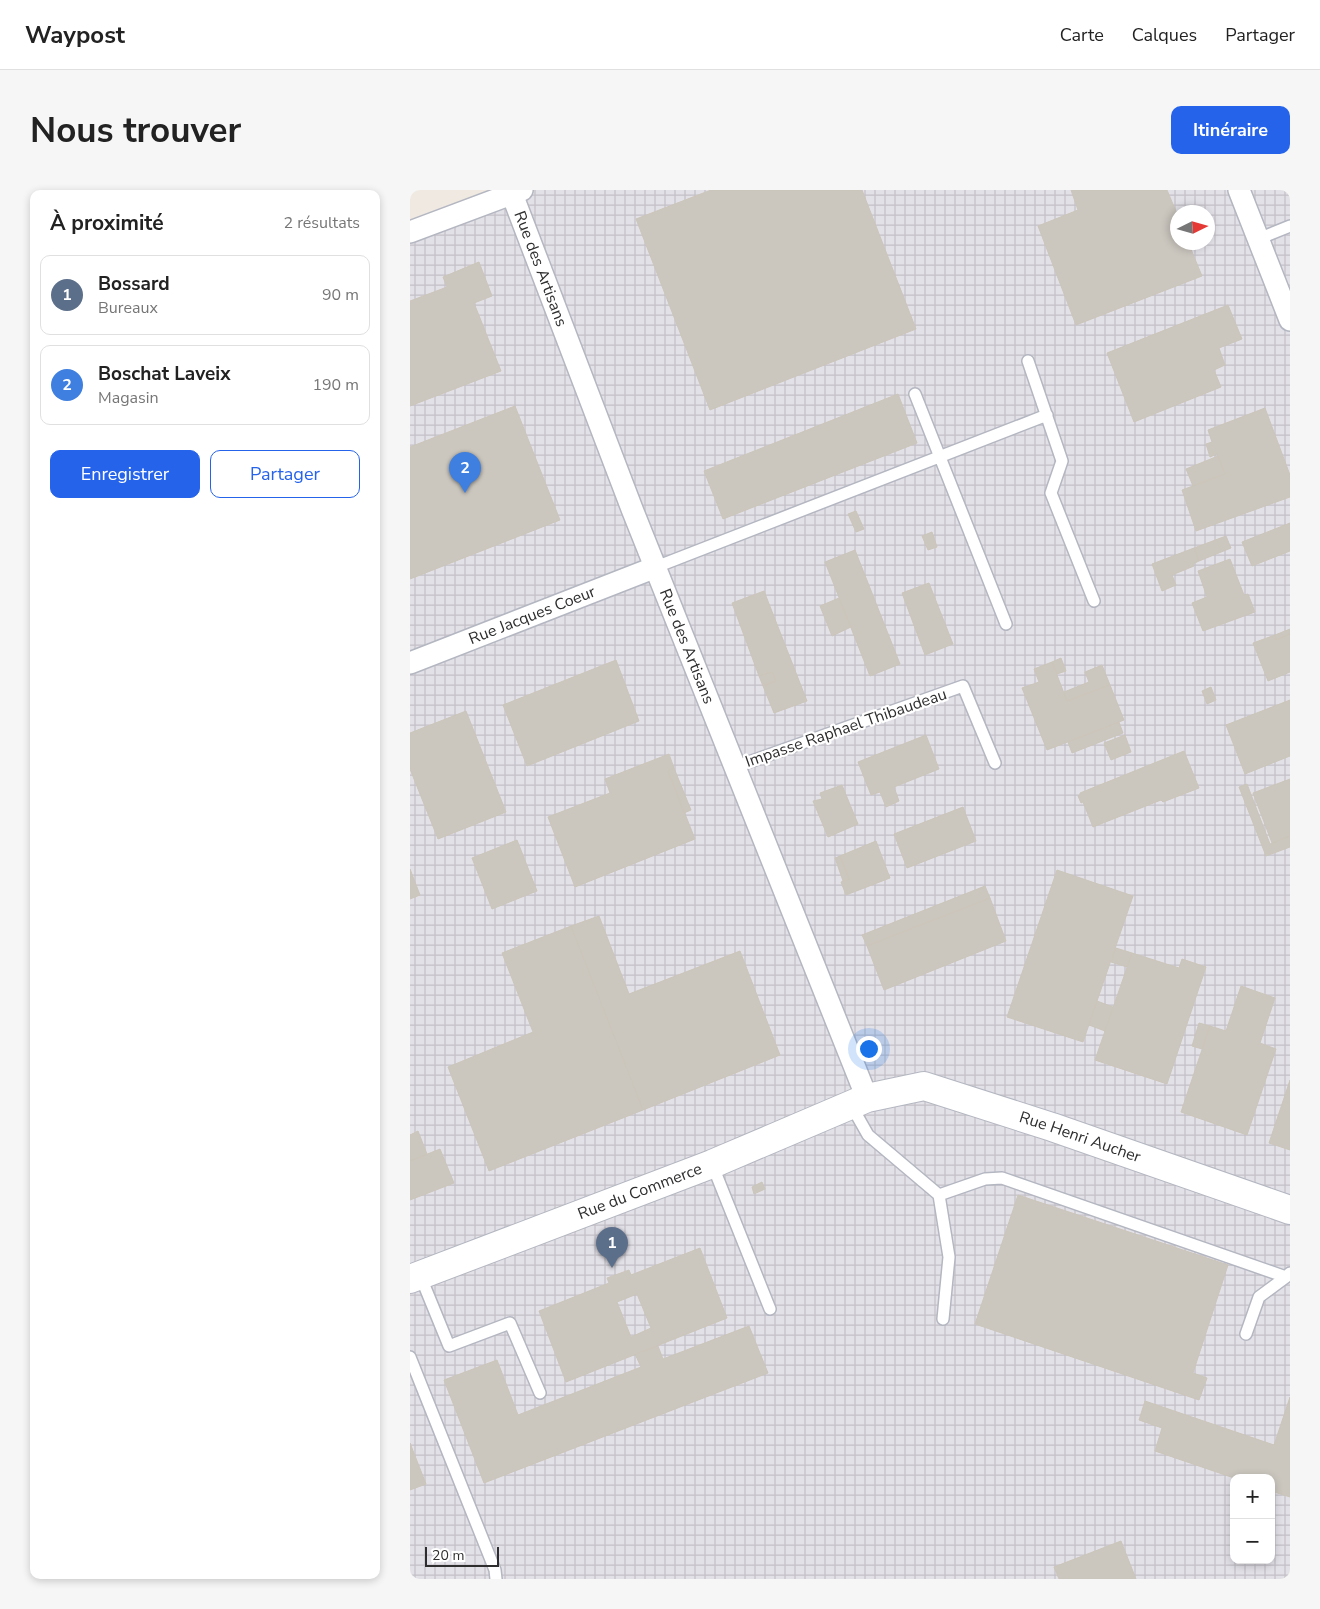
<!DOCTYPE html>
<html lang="fr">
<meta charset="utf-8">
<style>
:root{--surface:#fff;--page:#f6f6f6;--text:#222;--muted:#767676;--line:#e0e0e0;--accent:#2563eb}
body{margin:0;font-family:"Nunito Sans",sans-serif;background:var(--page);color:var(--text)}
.controls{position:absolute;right:15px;bottom:15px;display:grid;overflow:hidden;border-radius:10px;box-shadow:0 2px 8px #0003}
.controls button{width:45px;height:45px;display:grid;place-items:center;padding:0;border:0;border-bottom:1px solid var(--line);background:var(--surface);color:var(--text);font:25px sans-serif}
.compass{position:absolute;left:760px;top:15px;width:45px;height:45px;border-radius:50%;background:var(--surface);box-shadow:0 2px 8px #0003;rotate:85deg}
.scale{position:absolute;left:15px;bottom:12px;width:74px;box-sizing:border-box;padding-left:5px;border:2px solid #2e2e2e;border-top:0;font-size:14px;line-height:18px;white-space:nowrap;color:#2e2e2e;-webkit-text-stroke:4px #fff;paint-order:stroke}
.you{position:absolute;left:458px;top:858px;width:18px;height:18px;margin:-12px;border:4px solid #fff;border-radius:50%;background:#1a73e8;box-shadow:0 0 0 8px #1a73e833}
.badge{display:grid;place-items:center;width:32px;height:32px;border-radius:50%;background:var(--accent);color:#fff;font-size:16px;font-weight:700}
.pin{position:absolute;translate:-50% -41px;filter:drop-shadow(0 1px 2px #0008)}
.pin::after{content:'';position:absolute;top:26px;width:18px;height:15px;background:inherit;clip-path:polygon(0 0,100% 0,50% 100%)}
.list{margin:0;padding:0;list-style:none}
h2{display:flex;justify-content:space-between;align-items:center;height:65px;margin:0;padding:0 20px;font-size:21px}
h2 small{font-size:16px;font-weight:400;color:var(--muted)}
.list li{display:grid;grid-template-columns:32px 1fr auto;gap:15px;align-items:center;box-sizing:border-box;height:80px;margin:0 10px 10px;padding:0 10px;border:1px solid var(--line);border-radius:10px}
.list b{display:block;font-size:19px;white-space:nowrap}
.list p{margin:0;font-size:16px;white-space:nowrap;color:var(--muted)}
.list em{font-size:16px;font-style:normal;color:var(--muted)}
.actions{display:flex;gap:10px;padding:15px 20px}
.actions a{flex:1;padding:11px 0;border:1px solid var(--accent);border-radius:10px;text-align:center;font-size:18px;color:var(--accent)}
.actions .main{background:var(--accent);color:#fff}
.map{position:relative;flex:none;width:880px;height:1389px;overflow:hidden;border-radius:10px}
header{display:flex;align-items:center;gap:30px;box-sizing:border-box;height:70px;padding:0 25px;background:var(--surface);border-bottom:1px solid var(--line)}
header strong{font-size:24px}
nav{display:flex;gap:28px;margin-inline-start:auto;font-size:18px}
.intro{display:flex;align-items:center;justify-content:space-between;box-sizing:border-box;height:120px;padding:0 30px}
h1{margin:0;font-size:35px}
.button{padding:12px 22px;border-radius:10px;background:var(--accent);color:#fff;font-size:18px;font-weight:700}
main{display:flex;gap:30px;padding:0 30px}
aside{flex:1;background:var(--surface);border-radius:10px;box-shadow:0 2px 8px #0003}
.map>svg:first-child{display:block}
</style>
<header>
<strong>Waypost</strong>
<nav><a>Carte</a><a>Calques</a><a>Partager</a></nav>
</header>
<div class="intro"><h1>Nous trouver</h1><a class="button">Itinéraire</a></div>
<main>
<aside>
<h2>À proximité<small>2 résultats</small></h2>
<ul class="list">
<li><span class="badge" style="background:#5c6f8a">1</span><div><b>Bossard</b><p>Bureaux</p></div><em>90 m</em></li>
<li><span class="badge" style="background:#3f7fe0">2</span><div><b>Boschat Laveix</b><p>Magasin</p></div><em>190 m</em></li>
</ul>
<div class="actions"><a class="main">Enregistrer</a><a>Partager</a></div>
</aside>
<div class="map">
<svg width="880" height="1389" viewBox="0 0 880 1389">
<defs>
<pattern id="industrial-grid" width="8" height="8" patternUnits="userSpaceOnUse" patternTransform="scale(1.25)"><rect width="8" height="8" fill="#e3e1e8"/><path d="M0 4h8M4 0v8" fill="none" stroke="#c3c1c7"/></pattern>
</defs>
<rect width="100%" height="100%" fill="#efe9e1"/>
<path fill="url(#industrial-grid)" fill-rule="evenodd" d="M116 0H880V1389H0V52ZM768 22H798V52H768ZM824 1288H861V1370H824Z"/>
<path fill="#cbc7bf" stroke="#cbc5ba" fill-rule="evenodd" d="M301 0H452L506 139 300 220 226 29Z
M661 0H757L768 26V52H778L792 86 666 135 628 36 668 20Z
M69 72 82 106 64 113 91 181 0 216V111L37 97 33 87Z
M818 115 832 149 809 158 815 175 804 180 811 197 724 232 697 163Z
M488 204 507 253 313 329 294 281Z
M105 216 150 330 0 389V257Z
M855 218 880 285V307L786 341 772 300 815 284 807 264 800 267 796 254 802 252 798 240Z
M808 266 815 284 783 296 776 279Z
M446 321 454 339 446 342 438 324Z
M880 333V361L842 376 832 352Z
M522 342 527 357 518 360 512 346Z
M816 346 821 358 789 371 784 358Z
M784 358 789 371 783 374 784 376 762 385 766 395 752 401 742 374Z
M445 360 490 474 460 486 415 372Z
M820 369 834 405 838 404 845 422 793 441 782 413 797 407 788 381Z
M519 393 543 454 515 465 492 403Z
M354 401 397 511 364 523 353 496 366 491 362 482 349 486 322 413Z
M429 408 441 437 422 446 410 416Z
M880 439V444L866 450 865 445Z
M880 444V482L858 491 843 453 865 445 866 450Z
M651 468 656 481 647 484 642 472Z
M206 470 229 531 117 576 93 515Z
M642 472 657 511 700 495 714 530 637 560 612 498 629 492 624 479Z
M692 475 700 495 657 511 654 502 679 492 675 482Z
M362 482 366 491 353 496 349 486Z
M801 497 806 510 797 514 792 501Z
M880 510V566L835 584 816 535Z
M56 521 96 622 28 649 0 579V543Z
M709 532 713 543 662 563 658 552Z
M516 545 529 579 484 597 489 611 476 617 470 602 461 605 448 572Z
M715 545 721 562 701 570 694 553Z
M774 561 789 598 753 612 751 610 683 637 673 612 671 613 668 606 670 605V603Z
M259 564 264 578 258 581 285 649 165 697 138 627 200 603 195 589Z
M264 578 281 620 274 623 258 581Z
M880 589V646L862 653 843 603Z
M837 594 860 654 880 646V657L856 666 829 597Z
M432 595 448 634 418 647 403 611 412 609 410 603Z
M553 617 566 651 497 678 484 644Z
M107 650 127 701 82 719 62 668Z
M466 651 480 688 436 705 431 692 439 689 430 666Z
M430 666 439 689 433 691 425 668Z
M0 679 10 705 0 709Z
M647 680 723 706 673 852 597 827Z
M575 696 580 708 457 756 452 745Z
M580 708 596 751 474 800 457 756Z
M189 726 219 804 330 761 370 865 233 920 161 736Z
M161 736 233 920 79 981 38 877 123 842 92 763Z
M706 758 722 763 717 777 701 772Z
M722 763 769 778 772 769 796 777 757 894 685 870Z
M831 796 865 808 850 853 866 859 837 945 771 922 800 836 816 841Z
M687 811 703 817 695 841 679 835Z
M789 833 800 836 792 859 782 856Z
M880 890V960L859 953Z
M8 941 17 964 0 971V945Z
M30 959 44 993 0 1010V971Z
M352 992 355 999 344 1004 342 997Z
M608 1005 818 1075 783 1183 797 1188 789 1210 565 1134Z
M290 1058 317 1128 156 1192 129 1121 199 1093 197 1088 219 1080 221 1085ZM227 1104 241 1138 221 1147 207 1112Z
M339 1136 358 1183 74 1293 34 1190 87 1170 108 1225 231 1177 225 1164 248 1156 253 1169Z
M880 1207V1307L861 1301V1288H824L745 1261 752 1238 729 1230 735 1211 864 1255Z
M0 1253 16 1294 0 1300Z
M711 1351 726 1389H649L644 1377Z"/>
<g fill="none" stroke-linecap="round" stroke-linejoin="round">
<g stroke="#b4b7c1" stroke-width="14">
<path id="lane" d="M848 49 880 36
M618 171 652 271 641 303 684 411
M505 204 596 434
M246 377 637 225
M325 577 553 496 585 573
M441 915 458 945 529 1005 539 1067 533 1129
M302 974 360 1119
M529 1005 575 989 592 988 876 1087 880 1083
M10 1085 39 1156 100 1133 130 1203
M836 1144 849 1107 876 1087
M0 1167 85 1380 86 1389"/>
</g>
<g stroke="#b4b7c1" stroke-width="24">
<g id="street">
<path d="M829 0 880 130"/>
<path id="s1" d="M102 4 222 319 457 908"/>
<path d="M0 42 112 0"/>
<path id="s2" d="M0 473 246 377"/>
</g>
</g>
<g stroke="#b4b7c1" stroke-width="30">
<g id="secondary">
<path id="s3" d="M0 1089 302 974 457 908 514 896 642 937 880 1020"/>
</g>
</g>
<use href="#lane" stroke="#fff" stroke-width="11"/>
<use href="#street" stroke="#fff" stroke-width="21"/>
<use href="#secondary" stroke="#fff" stroke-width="28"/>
</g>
<g text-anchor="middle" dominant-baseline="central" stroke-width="4.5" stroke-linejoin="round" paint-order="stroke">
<g font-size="16" fill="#2e2e2e" stroke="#fff">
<text stroke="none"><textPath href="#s1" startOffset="80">Rue des Artisans</textPath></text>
<text stroke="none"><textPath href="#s2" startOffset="131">Rue Jacques Coeur</textPath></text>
<text stroke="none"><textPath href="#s1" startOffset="485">Rue des Artisans</textPath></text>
<text transform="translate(436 538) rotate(-19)">Impasse Raphael Thibaudeau</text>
<text stroke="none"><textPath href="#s3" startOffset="714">Rue Henri Aucher</textPath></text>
<text stroke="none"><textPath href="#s3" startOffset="246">Rue du Commerce</textPath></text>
</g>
</g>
</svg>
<div class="controls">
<button>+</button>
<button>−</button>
</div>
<svg class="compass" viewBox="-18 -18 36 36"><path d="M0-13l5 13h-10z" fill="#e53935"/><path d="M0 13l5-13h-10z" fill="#767676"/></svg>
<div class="scale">20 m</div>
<div class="you"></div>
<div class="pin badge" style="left:202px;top:1078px;background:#5c6f8a">1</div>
<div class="pin badge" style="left:55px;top:303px;background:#3f7fe0">2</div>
</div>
</main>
